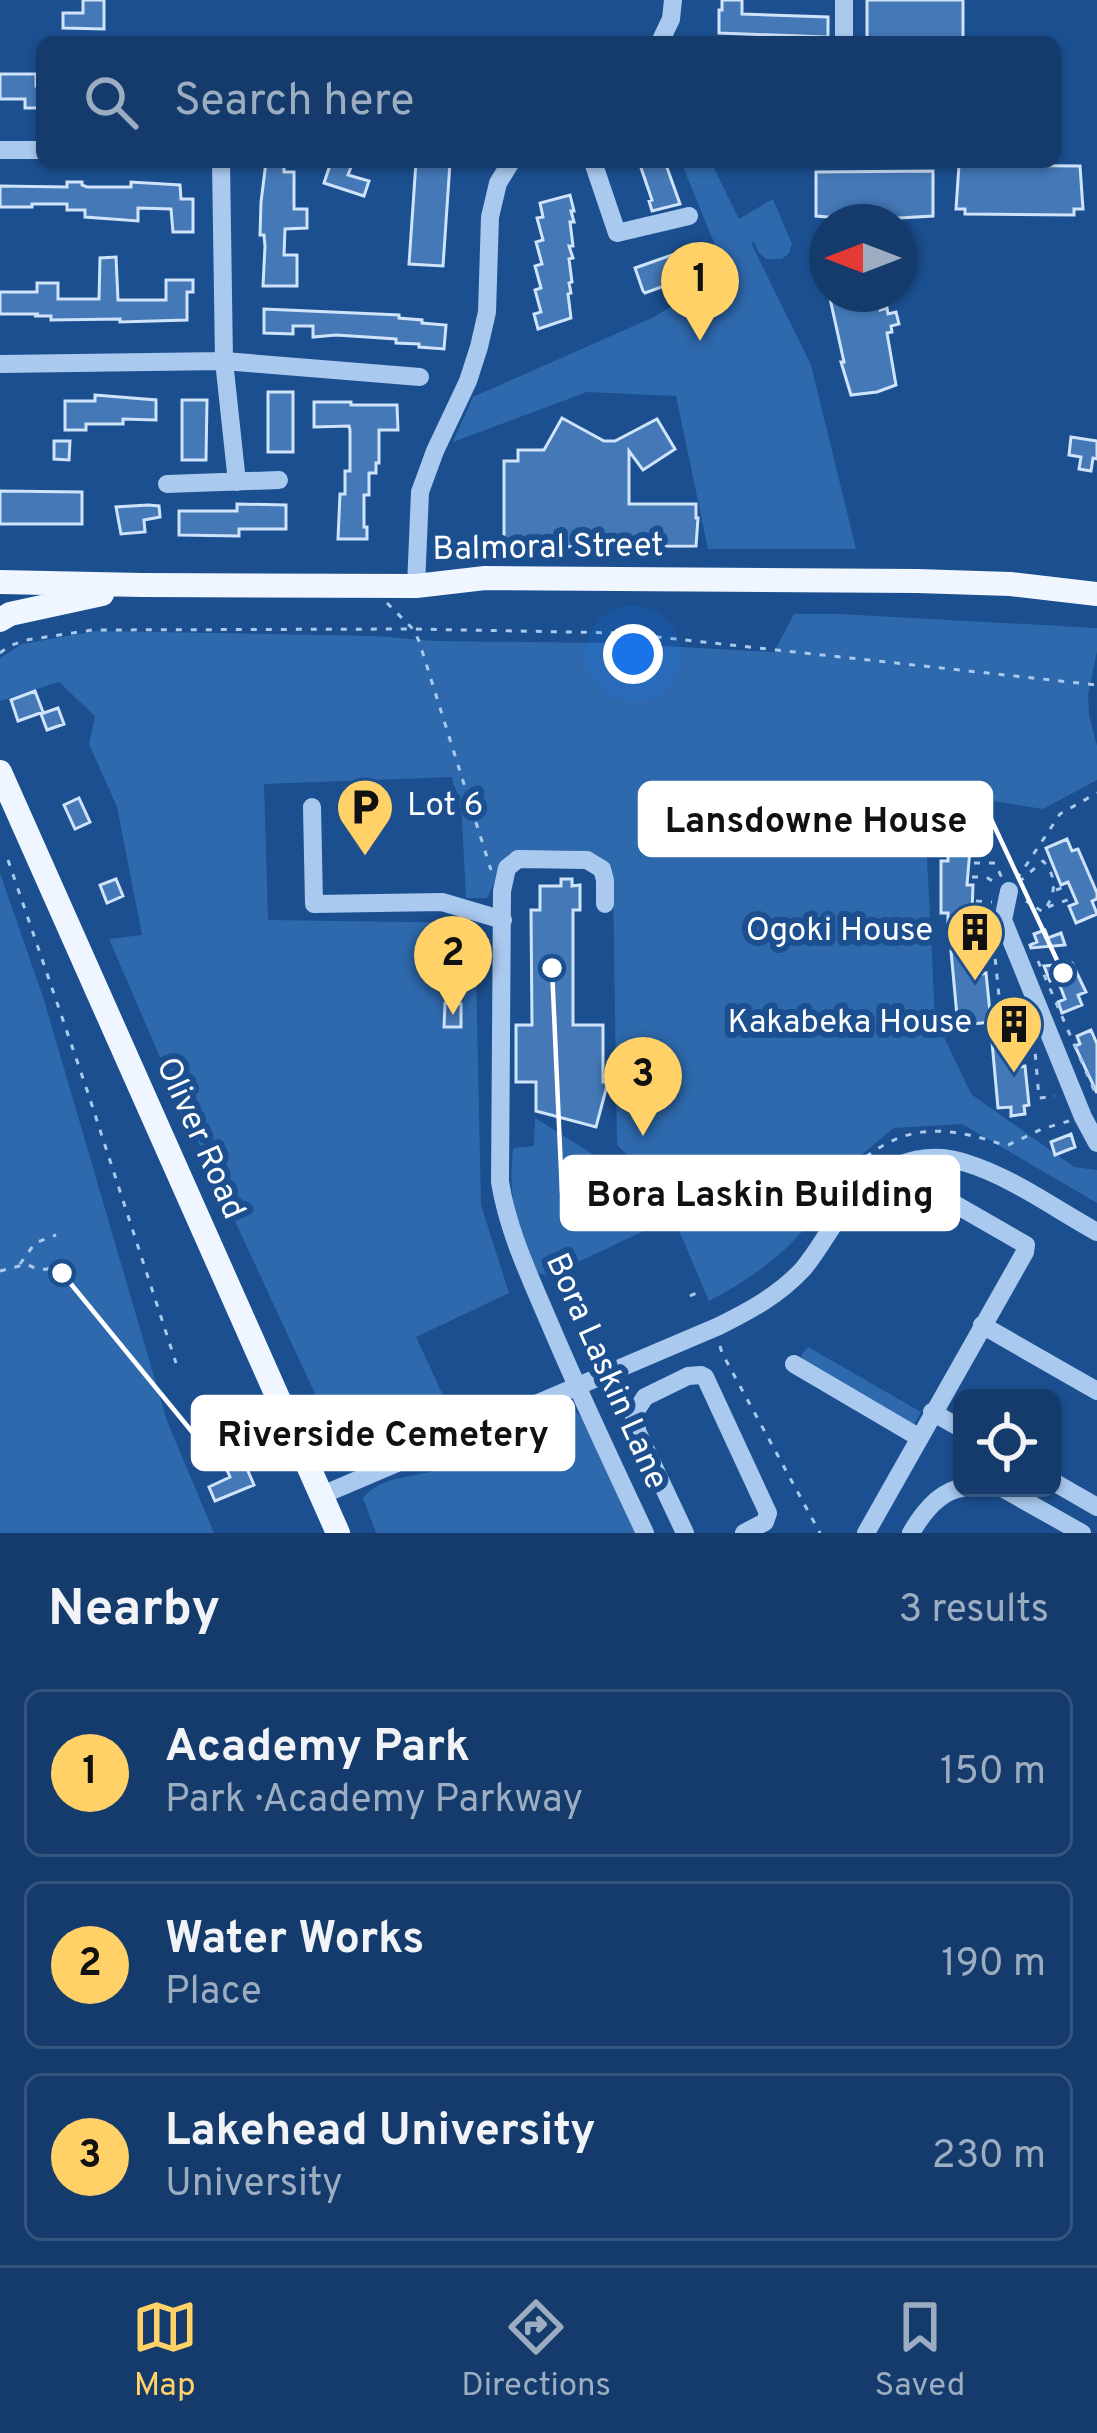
<!DOCTYPE html>
<meta charset="utf-8">
<style>
:root{--surface:#143b6b;--page:#214673;--text:#f1f3f6;--muted:#9dadc1;--line:#33557e;--accent:#ffd166}
body{margin:0;font-family:Overpass,sans-serif;background:var(--page);color:var(--text)}
.controls{position:absolute;right:36px;bottom:36px;display:grid;overflow:hidden;border-radius:18px;box-shadow:0 3px 9px #0004}
.controls button{width:108px;height:108px;display:grid;place-items:center;padding:0;border:0;border-bottom:3px solid var(--line);background:var(--surface);color:var(--text);font:60px sans-serif}
.compass{position:absolute;left:809px;top:204px;width:108px;height:108px;border-radius:50%;background:var(--surface);box-shadow:0 3px 9px #0004;rotate:270deg}
.you{position:absolute;left:633px;top:654px;width:42px;height:42px;margin:-30px;border:9px solid #fff;border-radius:50%;background:#1a73e8;box-shadow:0 0 0 18px #1a73e833}
.badge{display:grid;place-items:center;width:78px;height:78px;border-radius:50%;background:var(--accent);color:#111;font-size:39px;font-weight:700}
.pin{position:absolute;translate:-50% -99px;filter:drop-shadow(0 3px 6px #0008)}
.pin::after{content:'';position:absolute;top:63px;width:42px;height:36px;background:inherit;clip-path:polygon(0 0,100% 0,50% 100%)}
.list{margin:0;padding:0;list-style:none}
h2{display:flex;justify-content:space-between;align-items:center;height:156px;margin:0;padding:0 48px;font-size:51px}
h2 small{font-size:39px;font-weight:400;color:var(--muted)}
.list li{display:grid;grid-template-columns:78px 1fr auto;gap:36px;align-items:center;box-sizing:border-box;height:168px;margin:0 24px 24px;padding:0 24px;border:3px solid var(--line);border-radius:18px}
.list b{display:block;font-size:45px;white-space:nowrap}
.list p{margin:0;font-size:39px;white-space:nowrap;color:var(--muted)}
.list em{font-size:39px;font-style:normal;color:var(--muted)}
.icon{flex:none;width:66px;height:66px;fill:none;stroke:currentColor;stroke-width:2;stroke-linecap:round;stroke-linejoin:round}
.map{position:relative;flex:none;width:1097px;height:1533px;overflow:hidden}
.search{position:absolute;background:var(--surface);box-shadow:0 3px 9px #0004;left:36px;right:36px;top:36px;height:132px;display:flex;align-items:center;gap:30px;box-sizing:border-box;padding:0 42px;border-radius:18px;color:var(--muted);font-size:45px}
.sheet{height:732px;background:var(--surface)}
nav{display:flex;justify-content:space-around;align-items:center;box-sizing:border-box;height:168px;border-top:3px solid var(--line);background:var(--surface);font-size:33px;color:var(--muted)}
nav a{display:grid;justify-items:center;gap:6px}
nav .on{color:var(--accent)}
.map>svg:first-child{display:block}
</style>
<div class="map">
<svg width="1097" height="1533" viewBox="0 0 1097 1533">
<rect width="100%" height="100%" fill="#1b4f8f"/>
<path fill="#2e69ad" d="M681 162H711L739 219 773 199 792 244 789 253 782 259H766L759 253 754 242 751 243 811 365 856 549H708L676 396 587 392 453 442 473 397 654 317 726 272Z
M794 614H838L1097 628V651L1088 695 1089 715 1097 746V780L1043 809 950 794 930 817 926 839 935 1018 971 1094 1074 1167 1097 1170V1203L962 1124 894 1128 809 1198 708 1207 702 1217 811 1221C783 1256 749 1280 709 1301L660 1186 617 1145 613 881C611 871 609 862 599 856 580 846 531 852 509 853L487 898H466L462 818 452 777 264 784 268 920 475 923 481 1205 509 1293 416 1337 454 1419 347 1463 172 1085 109 939 142 935 117 807 89 744 95 716 59 682 0 701V658L22 644 96 631 376 636 434 641 606 643 774 652Z
M0 873 44 1000 167 1421 214 1533H0Z
M535 1118 591 1153 638 1189 656 1225 549 1276 538 1273C516 1226 508 1201 513 1148L534 1146Z
M808 1347 921 1412 914 1425 803 1361 801 1355Z
M564 1409 575 1411 581 1417 635 1533H376L363 1498C377 1481 396 1479 415 1475 455 1468 502 1458 535 1435 546 1427 553 1417 564 1409Z"/>
<path fill="#4478b7" stroke="#cfe3fa" stroke-width="3" d="M83 0H104V29L63 28V13H83Z
M722 0H742V14L828 17V37L719 33V10H722Z
M867 0H963V42H867Z
M0 74H36V86H42V108H25V99H0Z
M266 162H284V172H294V209H307V228L285 229 284 255H297V286H263L265 246 264 235H260L261 202Z
M331 162 351 167 348 175 369 181 364 196 324 183Z
M416 162 450 163 443 266 409 264Z
M639 162H665L680 204 652 211 649 201 652 200Z
M959 165 1080 166 1083 209H1074V215L965 214V209H956Z
M933 171V216L864 220 816 216V172Z
M67 182H82V185L87 187H131V182L180 185 181 199H193V232H173L171 209 138 208V221L85 217V210H67V204H32V207H0V186L67 187Z
M570 195 574 211H571L574 222H570L573 246H569L573 258 569 259 572 282 569 283 571 293 568 294 571 318 538 329 534 314 541 312 535 290 541 288 535 266 542 264 536 242 543 240 537 218 543 217 540 203Z
M703 244 711 269 645 293 643 291 635 268Z
M116 257 118 300H166V280H193V292H187V320L120 322V319L51 320V316H36L37 314H0V292H37V283H58V299H99L100 258Z
M829 294H877L880 310 887 308 888 314 896 312 899 324 891 326 892 332 887 333 896 385 877 392 851 395 841 362H844Z
M264 309 399 315V318L422 320V323L446 325 444 349 419 347V344L396 343V339L336 335 313 337V326H293V334L264 333Z
M268 392H293V452H268Z
M95 395 156 400V420L123 419V424H86V430H65V401H95Z
M182 400H207L206 460H182Z
M314 402H351V405H397L398 430H379V463H376V473H369V495H364V527H367V539H338L340 494H345V471H350V430L349 426 314 427Z
M562 418 604 441H615L657 419 675 449 643 470 629 451V504H696V518H698L696 546 504 547V461H518V450H544Z
M1071 437 1097 441V459L1093 458 1091 471 1079 469 1081 457 1069 455Z
M54 441H70L69 460 54 459Z
M0 491 82 492V524H0Z
M237 504 286 505V529H239V536L179 535V511H237Z
M148 505 159 506 160 517 144 520 145 532 121 534 116 507Z
M35 691 43 712 18 721 11 700Z
M58 708 64 724 47 730 41 714Z
M79 798 90 822 75 829 64 805Z
M1067 839 1072 851 1078 849 1097 893V899L1092 901 1097 914 1076 923 1069 906 1077 903 1068 882 1061 885 1046 848Z
M948 849H970L967 885H973L971 938 982 937 983 952H980L982 974 986 973 991 1022 972 1024 971 1015 957 1016 951 951 960 950 957 924H948V913H941V861H948Z
M116 879 123 896 107 903 100 885Z
M561 879H572V886L580 885V910H573V1025H603V1082H608L596 1127 536 1111V1082H516V1025H532L531 910H540V886H561Z
M1045 930 1048 938 1061 933 1065 945 1031 948 1030 945 1037 942 1034 934Z
M1072 963 1086 992 1078 995 1082 1005 1062 1013 1058 1002 1065 999 1057 978 1050 981 1044 966Z
M445 1003 461 1004V1027H444Z
M1021 1029 1022 1043H1018L1020 1067 1025 1066 1029 1105 1024 1106 1025 1114 1011 1116V1107L998 1108 991 1031Z
M1091 1030 1097 1044V1093L1075 1046 1080 1044 1077 1036Z
M1071 1134 1075 1147 1055 1155 1051 1142Z
M230 1430 231 1433 236 1430 244 1446 238 1448 254 1485 215 1501 209 1487 230 1477 214 1440Z"/>
<g fill="none" stroke-linecap="round" stroke-linejoin="round">
<path stroke="#a9c9ee" stroke-width="3" stroke-dasharray="6 9" stroke-linecap="butt" d="M387 603 413 629 419 641 491 870
M0 653 9 646 26 640 92 630 413 629 621 633 1097 685
M8 860 87 1090 176 1363
M974 863H995L1002 878
M972 877H986L997 884
M1017 879 1060 814 1097 793
M1019 882 1043 861C1058 877 1056 895 1043 912L1026 901
M1056 890 1067 886
M976 901 992 902
M1048 907 1070 899
M997 946 994 947 1000 1006 1018 1005
M1038 961 1097 1097
M1034 1039 1039 1098 1055 1096
M662 1217 808 1210C876 1143 907 1110 1006 1146L1042 1129 1069 1121
M20 1264 35 1243 56 1235
M0 1271 27 1264C41 1273 49 1269 65 1264
M690 1296 696 1293
M720 1346 722 1353 820 1533"/>
<path stroke="#a9c9ee" stroke-width="18" d="M660 42 671 19 673 0
M844 42V0
M0 150H42
M221 162 224 361 237 482
M593 162 617 233 689 216
M0 364 224 361 420 377
M167 484 279 480
M416 586 420 492 435 451 468 381 479 347 487 312 490 217 498 183 511 162
M312 807 314 904 442 902 503 920
M1009 891 1003 920 1083 1117 1097 1143
M605 904V880L602 869 587 860 518 859 507 868 502 891 500 1182C508 1231 529 1275 549 1322 579 1393 612 1463 645 1533
M982 1325 1097 1391
M794 1364 920 1438
M932 1412 962 1429
M1052 1481 1097 1507
M1002 1488 1082 1533
M322 1495 719 1326C751 1310 779 1295 803 1269 819 1250 830 1228 845 1208 874 1170 918 1147 966 1163 1012 1177 1055 1209 1097 1232
M685 1533 638 1433 634 1419 636 1411 645 1397 688 1376 701 1375 705 1377 768 1513 765 1522 744 1533
M866 1533 1025 1252 1026 1245 925 1187
M911 1533C922 1514 939 1491 962 1488"/>
<path stroke="#f0f6ff" stroke-width="24" d="M0 582 142 585 416 586 485 578 917 581 1010 584 1097 594
M0 620 10 614 102 594
M0 772 338 1533"/>
</g>
<defs>
<g id="parking-pin" transform="scale(3)"><path d="M0 17L-7.5 6A9.5 9.5 0 1 1 7.5 6Z" fill="#ffd166" stroke="#1b4f8f"/><path d="M-3.5-5.5H1a3.5 3.5 0 0 1 0 7H-1V5.5H-3.5ZM-1-3.4V-.6H.8a1.4 1.4 0 0 0 0-2.8Z" fill="#111"/></g>
<g id="building-pin" transform="scale(3)"><path d="M0 17L-7.5 6A9.5 9.5 0 1 1 7.5 6Z" fill="#ffd166" stroke="#1b4f8f"/><path d="M-4-6H4V6H1V3H-1V6H-4ZM-2.5-4.3h1.7v1.8h-1.7ZM.8-4.3h1.7v1.8H.8ZM-2.5-1h1.7V.8h-1.7ZM.8-1h1.7V.8H.8Z" fill="#111"/></g>
</defs>
<g fill-rule="evenodd">
<use href="#parking-pin" x="365" y="807"/>
<use href="#building-pin" x="975" y="932"/>
<use href="#building-pin" x="1014" y="1024"/>
</g>
<g text-anchor="middle" dominant-baseline="central" stroke-width="12" stroke-linejoin="round" paint-order="stroke">
<g font-size="33" fill="#fff" stroke="#1b4f8f">
<text transform="translate(548 549) rotate(-1)">Balmoral Street</text>
<text transform="translate(199 1139) rotate(66)">Oliver Road</text>
<text transform="translate(605 1372) rotate(66)">Bora Laskin Lane</text>
</g>
<g font-size="33" fill="#fff" stroke="#1b4f8f" text-anchor="end">
<text x="407" y="807" text-anchor="start">Lot 6</text>
<text x="933" y="932">Ogoki House</text>
<text x="972" y="1024">Kakabeka House</text>
</g>
</g>
<path fill="none" stroke="#fff" stroke-width="4.5" d="M1063 973L991 819M552 968L562 1193M62 1273L193 1433"/>
<g fill="#fff" stroke="#1b4f8f" stroke-width="4.5">
<circle cx="1063" cy="973" r="12"/>
<circle cx="552" cy="968" r="12"/>
<circle cx="62" cy="1273" r="12"/>
</g>
<g fill="#fff" stroke="#fff" stroke-width="4.5">
<rect x="640" y="783" width="351" height="72" rx="12"/>
<rect x="562" y="1157" width="396" height="72" rx="12"/>
<rect x="193" y="1397" width="380" height="72" rx="12"/>
</g>
<g font-size="36" text-anchor="middle" font-weight="bold" fill="#111">
<text x="816" y="832">Lansdowne House</text>
<text x="760" y="1206">Bora Laskin Building</text>
<text x="383" y="1446">Riverside Cemetery</text>
</g>
</svg>
<div class="controls">
<button><svg class="icon" aria-label="locate" viewBox="0 0 24 24"><circle cx="12" cy="12" r="6"/><path d="M12 2v4M12 18v4M2 12h4M18 12h4"/></svg></button>
</div>
<svg class="compass" viewBox="-18 -18 36 36"><path d="M0-13l5 13h-10z" fill="#e53935"/><path d="M0 13l5-13h-10z" fill="#9dadc1"/></svg>
<div class="you"></div>
<div class="pin badge" style="left:700px;top:341px">1</div>
<div class="pin badge" style="left:453px;top:1015px">2</div>
<div class="pin badge" style="left:643px;top:1136px">3</div>
<div class="search"><svg class="icon" aria-label="search" viewBox="0 0 24 24"><circle cx="10" cy="10" r="6"/><path d="M15 15l6 6"/></svg>Search here</div>
</div>
<section class="sheet">
<h2>Nearby<small>3 results</small></h2>
<ul class="list">
<li><span class="badge">1</span><div><b>Academy Park</b><p>Park · Academy Parkway</p></div><em>150 m</em></li>
<li><span class="badge">2</span><div><b>Water Works</b><p>Place</p></div><em>190 m</em></li>
<li><span class="badge">3</span><div><b>Lakehead University</b><p>University</p></div><em>230 m</em></li>
</ul>
</section>
<nav>
<a class="on"><svg class="icon" aria-label="map" viewBox="0 0 24 24"><path d="M3 6l6-2 6 2 6-2v14l-6 2-6-2-6 2zM9 4v14M15 6v14"/></svg>Map</a>
<a><svg class="icon" aria-label="directions" viewBox="0 0 24 24"><path d="M12 3l9 9-9 9-9-9zM9 14v-3h6M13 9l2 2-2 2"/></svg>Directions</a>
<a><svg class="icon" aria-label="saved" viewBox="0 0 24 24"><path d="M7 4h10v16l-5-4-5 4z"/></svg>Saved</a>
</nav>
